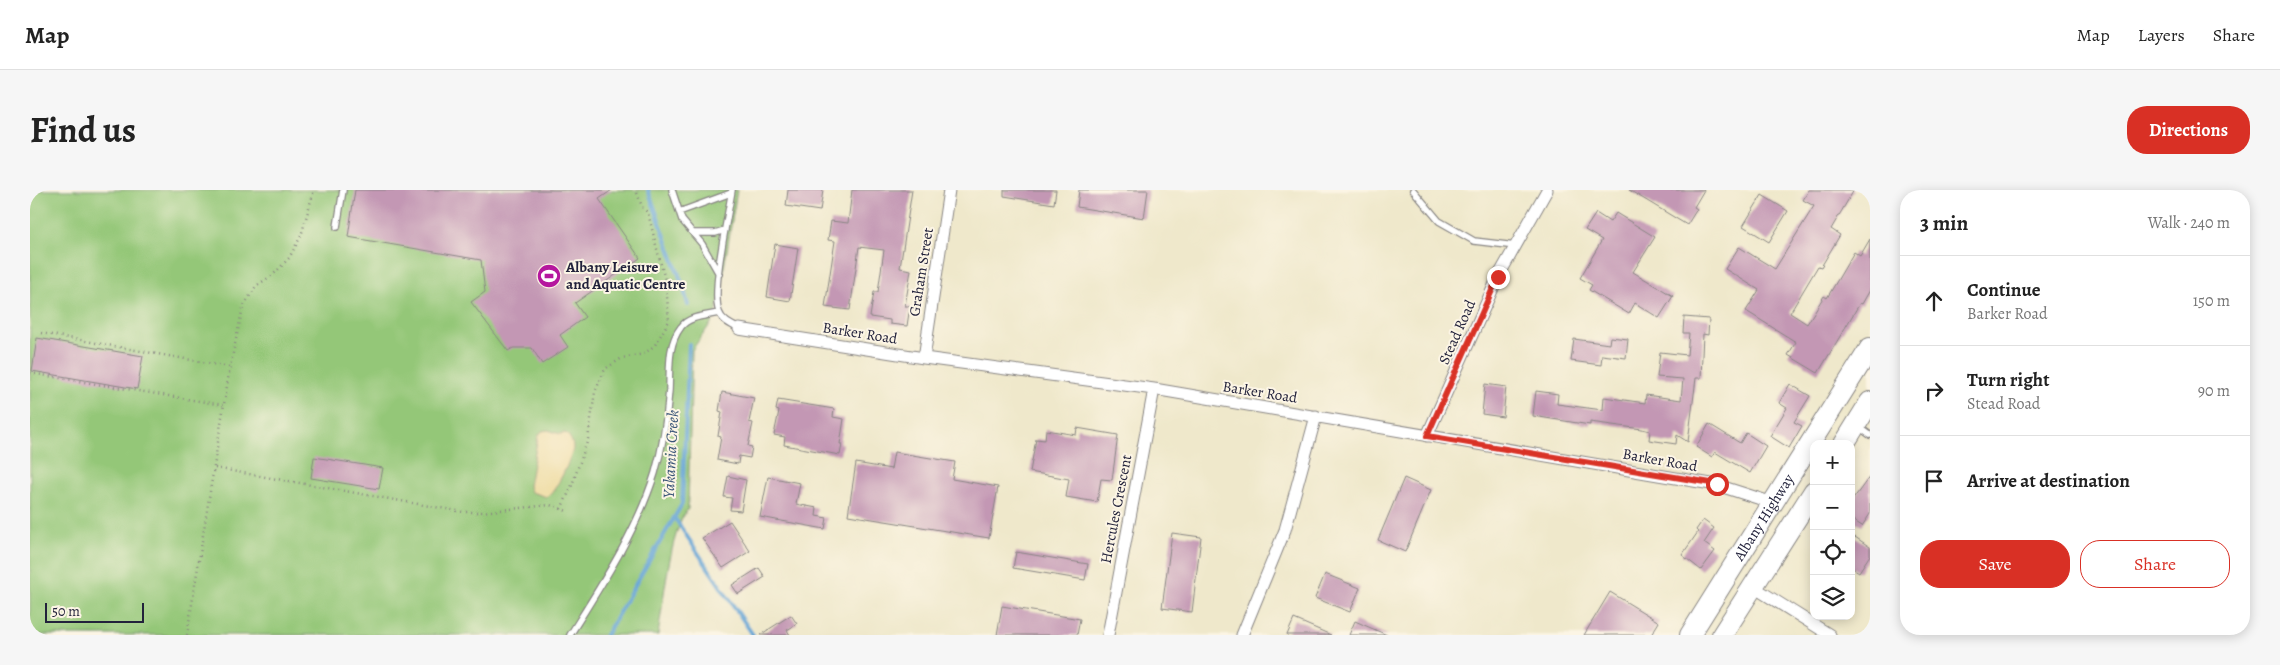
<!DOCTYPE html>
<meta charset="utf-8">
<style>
:root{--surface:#fff;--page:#f6f6f6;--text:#222;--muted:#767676;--line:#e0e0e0;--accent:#d93025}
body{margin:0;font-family:Alegreya,serif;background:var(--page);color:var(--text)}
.controls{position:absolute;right:15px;bottom:15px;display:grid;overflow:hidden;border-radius:10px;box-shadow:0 2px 12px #0003}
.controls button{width:45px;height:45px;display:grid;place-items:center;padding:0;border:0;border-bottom:1px solid var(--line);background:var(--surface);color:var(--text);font:25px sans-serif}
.scale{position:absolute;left:15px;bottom:12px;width:99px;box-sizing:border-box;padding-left:5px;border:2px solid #22223b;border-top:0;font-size:14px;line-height:18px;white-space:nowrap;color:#22223b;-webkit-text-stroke:4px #fcf5e5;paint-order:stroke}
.stop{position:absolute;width:15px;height:15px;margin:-11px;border:4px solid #d93025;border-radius:50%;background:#fff}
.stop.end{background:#d93025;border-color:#fff;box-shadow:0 1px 5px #0008}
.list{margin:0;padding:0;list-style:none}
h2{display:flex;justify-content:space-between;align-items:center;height:65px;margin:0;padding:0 20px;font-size:21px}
h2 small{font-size:16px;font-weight:400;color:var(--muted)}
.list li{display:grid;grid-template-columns:32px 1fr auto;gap:15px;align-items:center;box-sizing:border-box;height:90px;padding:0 20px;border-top:1px solid var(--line)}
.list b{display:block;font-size:19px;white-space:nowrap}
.list p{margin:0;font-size:16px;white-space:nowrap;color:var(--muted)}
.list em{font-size:16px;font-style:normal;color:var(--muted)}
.actions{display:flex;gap:10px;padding:15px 20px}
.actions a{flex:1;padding:11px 0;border:1px solid var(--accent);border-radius:20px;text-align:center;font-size:18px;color:var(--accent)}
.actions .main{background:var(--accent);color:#fff}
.icon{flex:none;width:28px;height:28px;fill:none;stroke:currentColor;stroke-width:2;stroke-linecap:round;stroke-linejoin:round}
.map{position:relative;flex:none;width:1840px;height:445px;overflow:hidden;border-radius:20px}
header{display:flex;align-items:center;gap:30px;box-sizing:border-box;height:70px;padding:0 25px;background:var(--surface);border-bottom:1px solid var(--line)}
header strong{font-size:24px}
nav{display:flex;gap:28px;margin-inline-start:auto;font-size:18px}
.intro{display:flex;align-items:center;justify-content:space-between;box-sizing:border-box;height:120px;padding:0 30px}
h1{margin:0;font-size:35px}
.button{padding:12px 22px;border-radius:20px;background:var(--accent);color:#fff;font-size:18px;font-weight:700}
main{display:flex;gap:30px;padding:0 30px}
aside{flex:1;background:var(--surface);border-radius:20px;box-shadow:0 2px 12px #0003}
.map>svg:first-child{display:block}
</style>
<header>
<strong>Map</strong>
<nav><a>Map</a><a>Layers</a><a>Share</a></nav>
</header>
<div class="intro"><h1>Find us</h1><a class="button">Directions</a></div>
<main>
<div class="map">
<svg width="1840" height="445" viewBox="0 0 1840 445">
<rect width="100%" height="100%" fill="#fcf5e5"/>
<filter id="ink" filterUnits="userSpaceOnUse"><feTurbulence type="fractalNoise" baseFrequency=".02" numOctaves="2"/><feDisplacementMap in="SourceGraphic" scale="10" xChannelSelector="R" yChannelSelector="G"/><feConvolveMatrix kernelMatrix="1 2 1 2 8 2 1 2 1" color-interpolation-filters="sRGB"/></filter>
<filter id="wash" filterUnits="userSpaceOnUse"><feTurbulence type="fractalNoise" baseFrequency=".0096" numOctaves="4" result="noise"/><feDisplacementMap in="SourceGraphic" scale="20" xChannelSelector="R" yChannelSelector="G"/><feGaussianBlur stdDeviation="1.12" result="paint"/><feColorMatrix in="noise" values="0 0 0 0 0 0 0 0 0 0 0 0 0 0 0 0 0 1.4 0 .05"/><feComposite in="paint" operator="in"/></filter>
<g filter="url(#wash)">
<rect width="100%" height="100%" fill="#efe8cb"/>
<path fill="#94c778" stroke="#5b745a" d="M0 0H707L686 126 662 160 658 319C640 340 633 415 628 445H0Z"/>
<path fill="#eeda9e" stroke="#887e6c" d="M518 240 530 244 536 243C540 247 543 252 543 258 543 266 524 305 517 307L501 302 499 296 508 246 512 241Z"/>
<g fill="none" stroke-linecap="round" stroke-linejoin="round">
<path stroke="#60a3d5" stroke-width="4" d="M618 0 653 96 658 115
M644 327 723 445
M576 445 652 314 659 154"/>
</g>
<g id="blocks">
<path fill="#c397b4" d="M325 0H582L569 9 610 68 545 113 555 127 530 145 538 157 512 174 502 158H483L478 161 441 112 455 102 451 70 318 47Z
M758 0H793L790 21 756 16Z
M822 0H882L870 78 881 80 875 116H880L877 136 860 134V130L840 127 844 102H848L854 60 829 57 820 120 795 117 805 51 798 50 801 31 818 33Z
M974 0H1026L1024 14 974 6Z
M1049 0H1118L1114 28 1047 17Z
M1599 0H1674L1664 17 1667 19 1657 35Z
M1779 0H1824L1801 39 1810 45 1791 77 1788 76 1760 123 1777 134 1794 106 1797 108 1824 62 1830 66 1840 49V100L1832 114 1830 113 1788 183 1758 165 1766 152 1716 121 1729 100 1695 79 1709 57 1745 79 1784 16 1773 10Z
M1732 5 1758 21 1739 52 1713 36Z
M1566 23 1580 32 1586 23 1625 47 1603 82 1643 106 1629 128 1605 113 1599 124 1559 100 1562 95 1550 88 1572 50 1555 40Z
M745 54 768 58 760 111 737 107Z
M1654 127 1679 129 1678 145 1673 144 1671 188H1666L1658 252 1647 245 1646 254 1619 250 1620 241 1612 239 1560 232V235L1503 226 1506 201 1528 204 1527 214 1573 220 1574 207 1615 213 1616 205 1651 210 1653 189 1627 187 1630 162 1657 165 1659 143H1653Z
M1580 147 1598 149 1596 168 1572 165 1571 175 1541 171 1544 149 1579 154Z
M7 148 113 166 107 199 2 181Z
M1455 194 1476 197 1473 227 1452 224Z
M1760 194 1780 206 1764 232 1772 236 1759 258 1740 246 1757 218 1749 213Z
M692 202 724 208 719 232 723 233 718 256 722 257 720 268 709 266 708 274 687 270 691 247 688 246 692 222 689 221Z
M748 210 804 219 803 227 814 229 810 254H812L810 265 754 255 755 247 744 245 749 221 746 220Z
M1679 234 1710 253 1716 243 1736 256 1720 283 1685 262 1682 267 1666 257Z
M1047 238 1088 245 1082 290 1071 289 1067 312 1036 307 1039 289 1000 282 1006 249 1015 250 1016 240 1046 245Z
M864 262 925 272 922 289 968 297 959 348 818 325 826 273 861 279Z
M284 267 353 278 349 299 281 288Z
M698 286 716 290 711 321 700 320 702 308 694 307Z
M1840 286V324L1832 336 1821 329V312Z
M738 287 770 293 766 314 787 318 786 326 797 328 795 339 730 327Z
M1374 288 1401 300 1375 362 1348 350Z
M1673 330 1684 338 1674 353 1685 361 1671 380 1652 365 1668 342 1666 340Z
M700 331 720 361 693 378 672 348Z
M1142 343 1171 347 1162 422 1132 418Z
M1825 347 1840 357V365L1829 382 1821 377V352Z
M986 362 1058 374 1055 390 983 378Z
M729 378 735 387 708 404 702 395Z
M1295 384 1330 398 1320 422 1285 408Z
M1580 402 1629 432 1621 445H1554Z
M972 416 1050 429 1047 445H967Z
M761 425 767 434 757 440 760 445H730Z
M1264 429 1301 445H1257Z
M1325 431 1357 445H1319Z"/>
</g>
</g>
<g filter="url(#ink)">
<use href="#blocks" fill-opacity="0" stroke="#888583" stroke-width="1"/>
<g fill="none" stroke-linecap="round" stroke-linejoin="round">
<g stroke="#888583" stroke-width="8">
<path id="lane" d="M642 0 652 30 672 54 689 84
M702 0C698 26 681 100 689 122 692 131 702 135 709 139
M1383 0 1409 31 1444 51 1486 56
M649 22 701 3
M307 37 313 0
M663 43H685L695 40
M1829 237 1840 245
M540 445C572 394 607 341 625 283 633 256 637 228 639 200 640 179 637 155 651 137 659 126 676 126 689 123"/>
</g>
<g stroke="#888583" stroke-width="13">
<path id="street" d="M709 139 894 168 1124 199 1687 295 1743 313
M894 168 919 0
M1397 246 1468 87 1517 0
M1722 396 1800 445
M1078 445 1124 199
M1212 445 1255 340 1286 226"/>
</g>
<g stroke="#888583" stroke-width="22">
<g id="highway">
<path d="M1814 254 1840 212"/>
<path id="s1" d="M1660 445 1840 158"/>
<path d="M1692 445 1784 301"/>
</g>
</g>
<path stroke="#888583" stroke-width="2.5" stroke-dasharray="1 4" stroke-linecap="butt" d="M11 143 200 177
M0 183 193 215
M185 278 433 322H451L520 315 537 321
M531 319 541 298 558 249 565 202 575 179 592 168 614 164 625 155 639 131 636 94 627 59 618 23 612 17 606 0
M157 445 200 177 213 117 226 96 244 84 259 68 271 46 284 0"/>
<use href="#lane" stroke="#fff" stroke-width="5.5"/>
<use href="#street" stroke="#fff" stroke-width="11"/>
<use href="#highway" stroke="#fff" stroke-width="20"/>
</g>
</g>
<g fill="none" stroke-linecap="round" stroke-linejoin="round" filter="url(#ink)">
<path stroke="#d93025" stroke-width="6" d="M1468 87 1397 246 1687 294"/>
</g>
<defs>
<g id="stadium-disc" transform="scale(1.25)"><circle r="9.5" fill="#b5179e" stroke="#fcf5e5"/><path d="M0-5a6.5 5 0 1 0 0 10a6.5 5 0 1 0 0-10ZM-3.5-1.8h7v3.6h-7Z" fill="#fff"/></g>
</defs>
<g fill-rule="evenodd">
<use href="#stadium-disc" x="519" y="86"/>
</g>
<g text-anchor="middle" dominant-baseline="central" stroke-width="4" stroke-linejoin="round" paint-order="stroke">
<g font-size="15" font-weight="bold" fill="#22223b" stroke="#fcf5e5" text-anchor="start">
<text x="536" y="77">Albany Leisure<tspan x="536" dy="17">and Aquatic Centre</tspan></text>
</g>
<g font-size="15" fill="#22223b" stroke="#fcf5e5">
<text transform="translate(891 82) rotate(-81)">Graham Street</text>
<text transform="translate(1427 142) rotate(-66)">Stead Road</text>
<text transform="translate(830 143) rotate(9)">Barker Road</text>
<text transform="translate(1230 202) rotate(9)">Barker Road</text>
<text transform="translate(1630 270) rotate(10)">Barker Road</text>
<text transform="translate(1086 319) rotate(-79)">Hercules Crescent</text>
<text stroke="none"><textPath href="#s1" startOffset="139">Albany Highway</textPath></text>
</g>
<g font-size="16" font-style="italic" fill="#3b5679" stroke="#fcf5e5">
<text transform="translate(641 264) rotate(-87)">Yakamia Creek</text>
</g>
</g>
</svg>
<div class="controls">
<button>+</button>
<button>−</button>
<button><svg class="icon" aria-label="locate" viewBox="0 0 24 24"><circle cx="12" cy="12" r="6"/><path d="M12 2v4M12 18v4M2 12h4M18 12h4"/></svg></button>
<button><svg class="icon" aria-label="layers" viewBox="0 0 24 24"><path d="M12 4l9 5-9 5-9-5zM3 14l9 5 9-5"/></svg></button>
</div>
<div class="scale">50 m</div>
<div class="stop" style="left:1687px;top:294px"></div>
<div class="stop end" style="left:1468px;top:87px"></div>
</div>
<aside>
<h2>3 min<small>Walk · 240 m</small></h2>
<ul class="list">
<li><svg class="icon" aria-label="ahead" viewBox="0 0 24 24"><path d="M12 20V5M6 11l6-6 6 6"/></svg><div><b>Continue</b><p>Barker Road</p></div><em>150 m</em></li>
<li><svg class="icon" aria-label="right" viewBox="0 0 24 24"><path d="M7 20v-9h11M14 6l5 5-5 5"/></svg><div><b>Turn right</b><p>Stead Road</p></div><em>90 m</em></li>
<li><svg class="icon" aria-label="arrive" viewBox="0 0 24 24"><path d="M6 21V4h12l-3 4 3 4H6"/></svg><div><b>Arrive at destination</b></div></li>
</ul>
<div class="actions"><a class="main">Save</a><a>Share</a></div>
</aside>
</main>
